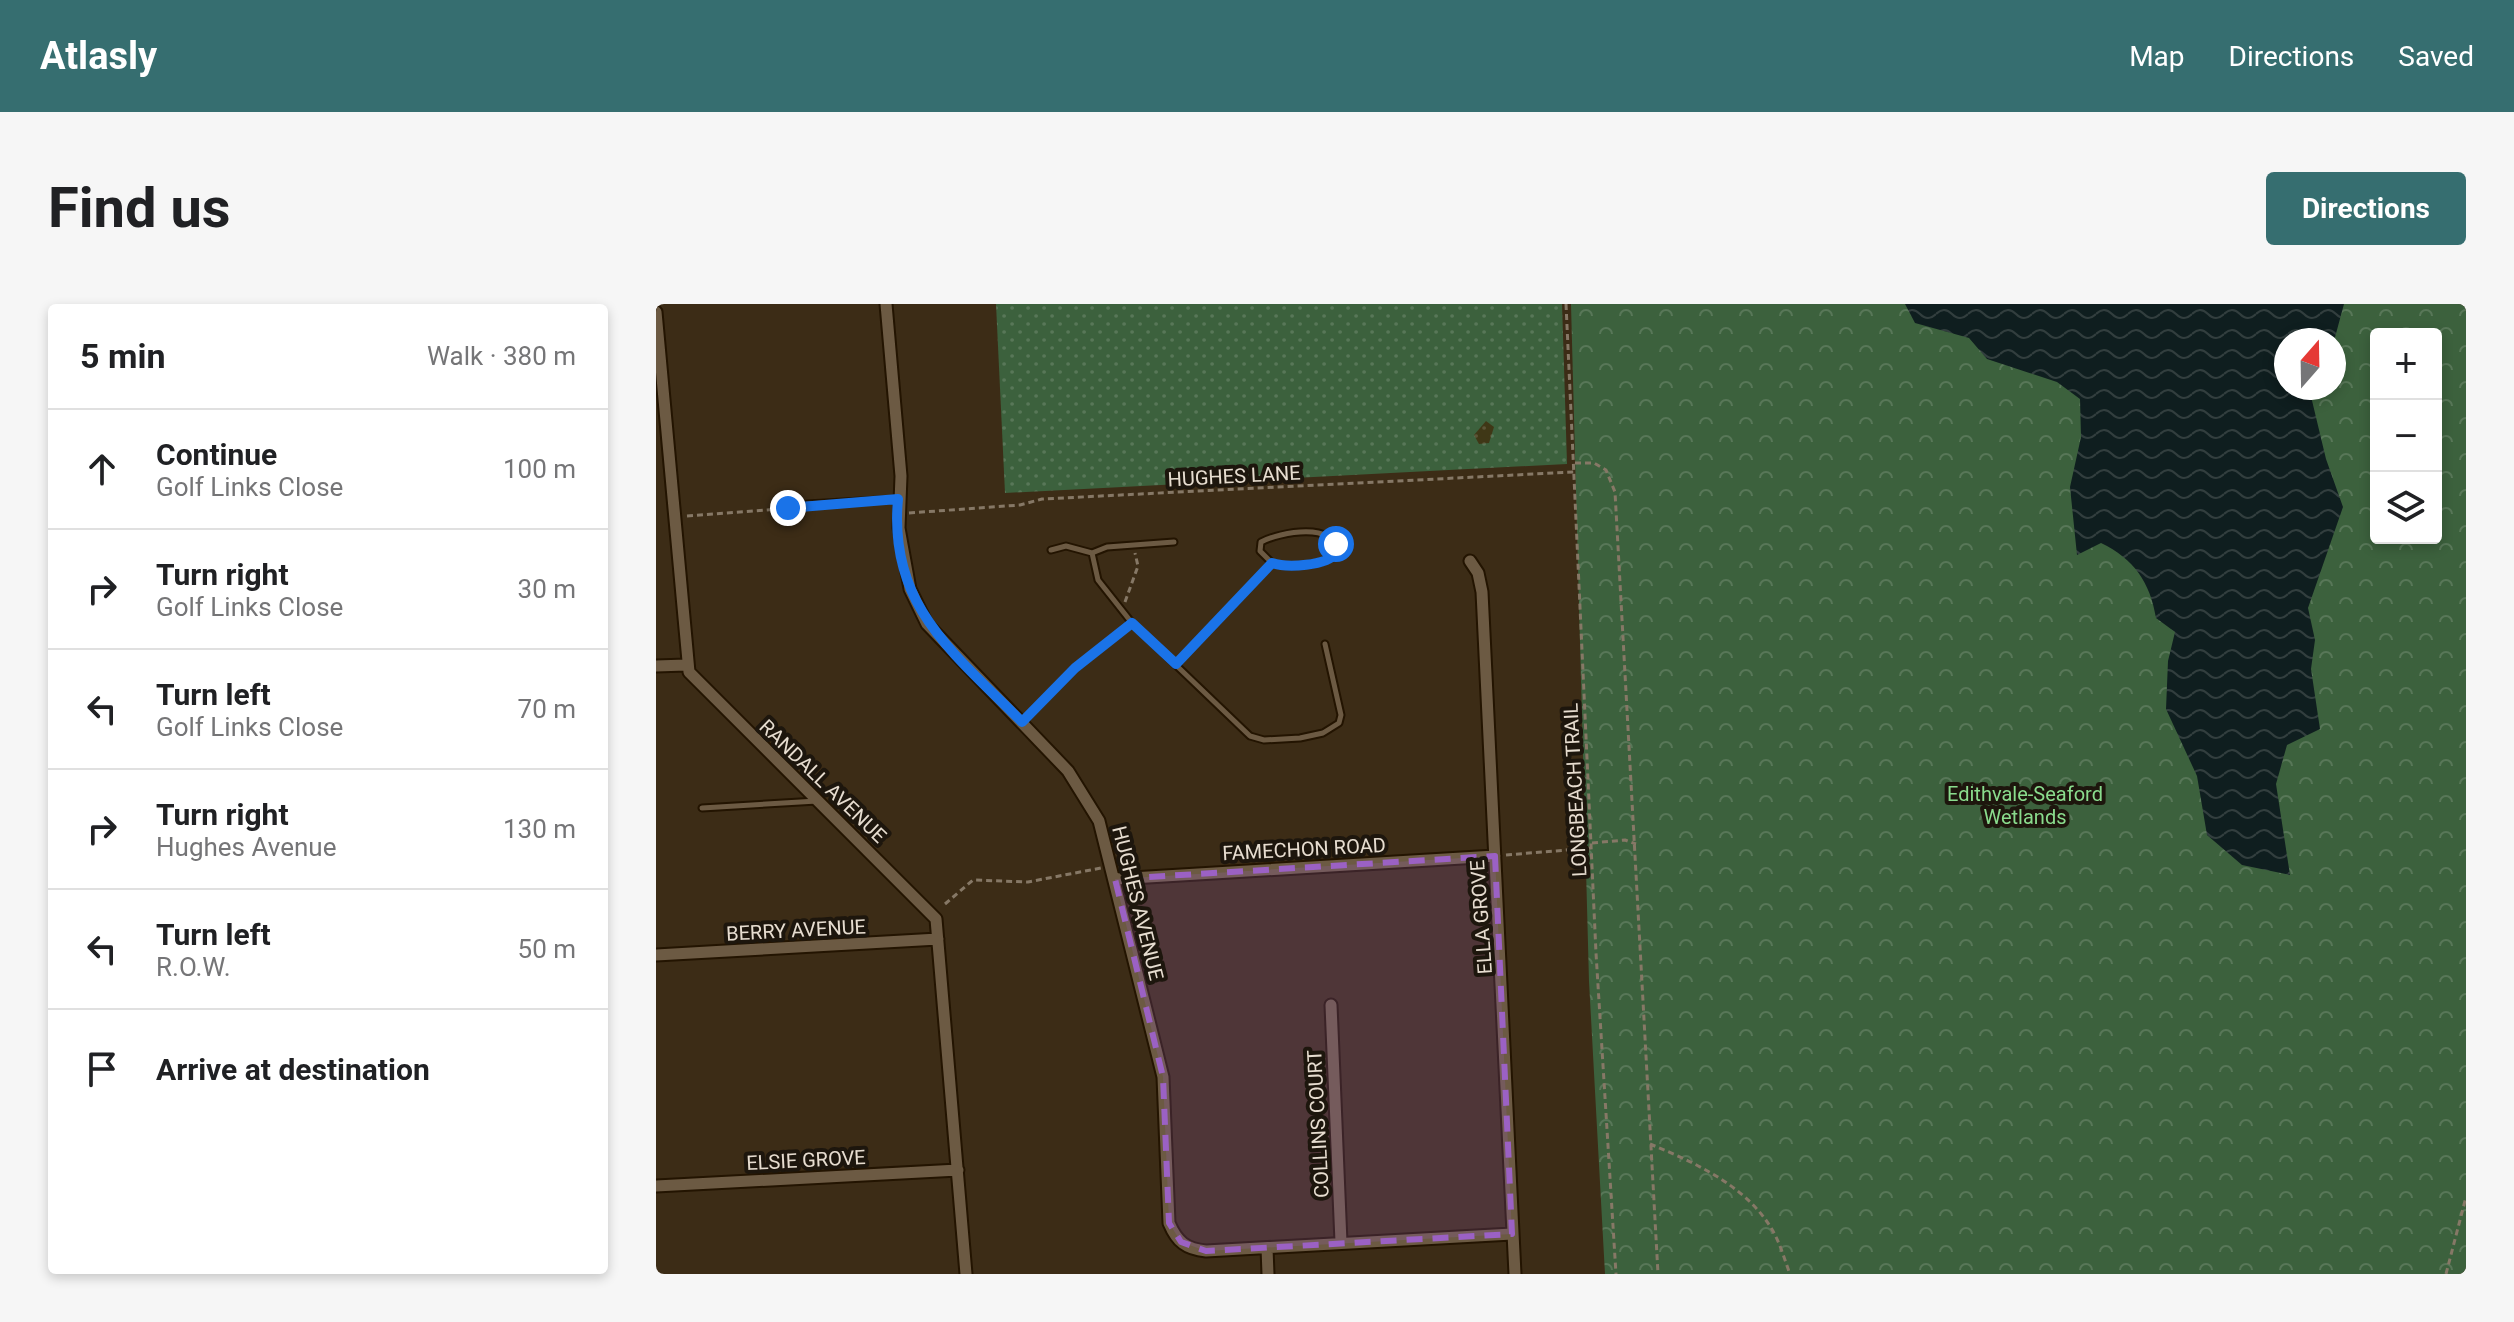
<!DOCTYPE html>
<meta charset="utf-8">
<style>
:root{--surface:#fff;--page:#f6f6f6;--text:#202124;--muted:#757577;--line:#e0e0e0;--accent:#366e70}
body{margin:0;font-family:Roboto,sans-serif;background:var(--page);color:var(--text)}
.controls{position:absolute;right:24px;top:24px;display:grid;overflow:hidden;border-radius:8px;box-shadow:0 4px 12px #0003}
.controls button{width:72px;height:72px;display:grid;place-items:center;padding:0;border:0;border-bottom:2px solid var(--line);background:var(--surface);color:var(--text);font:40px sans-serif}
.compass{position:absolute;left:1618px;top:24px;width:72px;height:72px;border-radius:50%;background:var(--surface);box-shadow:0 4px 12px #0003;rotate:20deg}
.stop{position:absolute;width:24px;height:24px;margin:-18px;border:6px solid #1a73e8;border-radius:50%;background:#fff}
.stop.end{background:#1a73e8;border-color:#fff;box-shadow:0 2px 8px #0008}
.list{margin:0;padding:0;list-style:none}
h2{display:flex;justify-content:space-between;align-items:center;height:104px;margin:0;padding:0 32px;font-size:34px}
h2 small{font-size:26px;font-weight:400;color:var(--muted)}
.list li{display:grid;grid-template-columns:52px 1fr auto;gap:24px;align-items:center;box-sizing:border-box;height:120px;padding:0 32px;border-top:2px solid var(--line)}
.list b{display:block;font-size:30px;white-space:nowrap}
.list p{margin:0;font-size:26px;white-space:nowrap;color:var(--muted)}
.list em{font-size:26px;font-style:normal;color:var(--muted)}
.icon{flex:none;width:44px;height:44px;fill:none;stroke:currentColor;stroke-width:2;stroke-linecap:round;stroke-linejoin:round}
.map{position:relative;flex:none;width:1810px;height:970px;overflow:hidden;border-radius:8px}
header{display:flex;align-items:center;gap:48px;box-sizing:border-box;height:112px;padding:0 40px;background:var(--accent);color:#fff}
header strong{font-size:38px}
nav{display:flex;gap:44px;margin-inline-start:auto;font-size:28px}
.intro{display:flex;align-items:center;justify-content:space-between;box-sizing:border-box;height:192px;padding:0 48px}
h1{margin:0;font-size:56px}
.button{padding:20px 36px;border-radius:8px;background:var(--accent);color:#fff;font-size:28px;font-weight:700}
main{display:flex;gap:48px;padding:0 48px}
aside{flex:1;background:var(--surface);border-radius:8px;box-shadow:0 4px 12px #0003}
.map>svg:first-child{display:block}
</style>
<header>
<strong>Atlasly</strong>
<nav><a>Map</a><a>Directions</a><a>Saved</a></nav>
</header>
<div class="intro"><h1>Find us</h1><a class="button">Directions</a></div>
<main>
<aside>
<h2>5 min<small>Walk · 380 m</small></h2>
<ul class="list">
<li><svg class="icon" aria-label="ahead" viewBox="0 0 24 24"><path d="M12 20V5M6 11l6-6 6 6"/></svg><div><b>Continue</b><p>Golf Links Close</p></div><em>100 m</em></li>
<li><svg class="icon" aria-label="right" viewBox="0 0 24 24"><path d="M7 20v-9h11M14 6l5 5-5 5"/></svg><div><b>Turn right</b><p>Golf Links Close</p></div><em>30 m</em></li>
<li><svg class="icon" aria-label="left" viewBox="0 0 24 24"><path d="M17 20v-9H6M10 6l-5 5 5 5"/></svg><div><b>Turn left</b><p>Golf Links Close</p></div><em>70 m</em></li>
<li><svg class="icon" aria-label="right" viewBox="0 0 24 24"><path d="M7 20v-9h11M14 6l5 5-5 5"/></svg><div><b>Turn right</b><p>Hughes Avenue</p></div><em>130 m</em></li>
<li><svg class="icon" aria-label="left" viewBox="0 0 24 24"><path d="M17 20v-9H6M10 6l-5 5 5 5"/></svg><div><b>Turn left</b><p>R.O.W.</p></div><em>50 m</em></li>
<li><svg class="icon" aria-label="arrive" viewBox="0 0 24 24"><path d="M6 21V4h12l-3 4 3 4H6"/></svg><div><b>Arrive at destination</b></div></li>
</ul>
</aside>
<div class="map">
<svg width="1810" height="970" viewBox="0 0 1810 970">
<defs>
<pattern id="grass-dots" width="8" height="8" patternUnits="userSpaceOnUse" patternTransform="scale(2)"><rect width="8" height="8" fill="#3c613d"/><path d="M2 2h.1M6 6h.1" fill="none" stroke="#587758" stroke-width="1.8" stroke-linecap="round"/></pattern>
<pattern id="sand-dots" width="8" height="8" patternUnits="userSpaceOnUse" patternTransform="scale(2)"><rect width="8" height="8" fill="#3f3716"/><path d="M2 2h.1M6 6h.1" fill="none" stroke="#5b5437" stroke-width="1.8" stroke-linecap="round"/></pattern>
<pattern id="park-crowns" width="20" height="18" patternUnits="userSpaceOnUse" patternTransform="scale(2)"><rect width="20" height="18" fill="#3c613d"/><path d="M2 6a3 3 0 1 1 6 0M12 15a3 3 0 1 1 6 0" fill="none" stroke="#587758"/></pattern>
<pattern id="water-waves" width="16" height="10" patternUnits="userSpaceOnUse" patternTransform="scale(2)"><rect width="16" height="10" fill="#0f1e1f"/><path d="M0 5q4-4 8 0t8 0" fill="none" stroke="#323e3e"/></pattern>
</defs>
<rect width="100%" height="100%" fill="#3c2c16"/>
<path fill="url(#grass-dots)" d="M340 0H906L911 160 349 189Z"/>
<path fill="url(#sand-dots)" d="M830 117 838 123 833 139 823 140 818 131Z"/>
<path fill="url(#park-crowns)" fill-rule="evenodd" d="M915 0H1810V970H949L933 677ZM1720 30H1780V234H1720ZM1630 36H1678V84H1630Z"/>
<path fill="url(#water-waves)" d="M1249 0H1688L1678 37 1630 36V84H1653L1670 155 1687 203 1652 304 1659 336 1655 365 1664 425 1631 441 1620 480 1634 571 1586 561 1551 531 1541 472 1510 405 1512 357 1519 328 1500 314C1494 278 1478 255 1445 239L1421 251 1414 183 1425 133 1424 95 1401 78 1331 55 1313 34 1259 19Z"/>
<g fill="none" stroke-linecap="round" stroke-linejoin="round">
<g stroke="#231401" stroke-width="9">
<path id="service" d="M145 203 151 200 242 195
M395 246 410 242 436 249
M476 319 442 276 436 249 451 243 518 238
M520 360 616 259 604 247 605 238C624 228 681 217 680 249 670 262 631 264 616 259
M366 418 419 364 476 319 594 432 608 436 644 434 667 429 683 419 685 411 669 340
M46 504 161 497"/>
</g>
<g stroke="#231401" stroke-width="15">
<path id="minor" d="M230 0 245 172 243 224 254 285 271 320 412 467 443 517 507 773 513 919C521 938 530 945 550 947L856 930
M0 8 33 368 280 615 310 970
M814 257 822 269 826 288 859 970
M0 362 30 361
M459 575 839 552
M0 651 282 635
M675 701 685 938
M0 882 302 866
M611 944 612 970"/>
</g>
<path stroke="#867866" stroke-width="3" stroke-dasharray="6 4" stroke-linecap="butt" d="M910 0 940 649 960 970
M919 159H938L950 166 959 188 1002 970
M253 209 364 201 386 195 918 168
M31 212 138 204
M469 298 482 262 479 249
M936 539 969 536 980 540
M850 551 935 544
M289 600 317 576 372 578 445 564
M994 840C1040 859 1093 883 1118 929 1125 942 1129 957 1134 970
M1790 970 1810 893"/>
<use href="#service" stroke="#6c5a43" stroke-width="5"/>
<use href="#minor" stroke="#6c5a43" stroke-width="11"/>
</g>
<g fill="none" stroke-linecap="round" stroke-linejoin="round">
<path stroke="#1a73e8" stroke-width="10" d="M132 204 242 195C232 302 299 350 366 418L419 364 476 319 520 360 616 259C631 264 671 262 680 249V240"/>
</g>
<path fill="#9b61c4" fill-opacity="0.2" stroke="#9b61c4" stroke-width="6" stroke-dasharray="16 10" stroke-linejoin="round" d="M839 552 856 930 550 947 525 938 513 919 507 773 459 575Z"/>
<g text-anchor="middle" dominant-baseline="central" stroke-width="8" stroke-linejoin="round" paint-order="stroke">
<g font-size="20" fill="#e7ddd0" stroke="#1d160d">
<text transform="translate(578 172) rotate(-3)">HUGHES LANE</text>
<text transform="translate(167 477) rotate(44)">RANDALL AVENUE</text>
<text transform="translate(919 486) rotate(-93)">LONGBEACH TRAIL</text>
<text transform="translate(648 545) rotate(-3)">FAMECHON ROAD</text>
<text transform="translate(482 599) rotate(76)">HUGHES AVENUE</text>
<text transform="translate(825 613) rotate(-94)">ELLA GROVE</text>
<text transform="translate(140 626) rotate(-3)">BERRY AVENUE</text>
<text transform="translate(662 820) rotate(-93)">COLLINS COURT</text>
<text transform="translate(150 856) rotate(-3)">ELSIE GROVE</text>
</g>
<g font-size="20" fill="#8adc8d" stroke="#1d160d">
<text x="1369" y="490">Edithvale-Seaford<tspan x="1369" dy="23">Wetlands</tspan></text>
</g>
</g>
</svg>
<div class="controls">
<button>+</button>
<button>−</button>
<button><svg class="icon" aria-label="layers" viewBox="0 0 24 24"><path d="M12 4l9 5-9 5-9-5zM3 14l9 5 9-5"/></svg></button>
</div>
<svg class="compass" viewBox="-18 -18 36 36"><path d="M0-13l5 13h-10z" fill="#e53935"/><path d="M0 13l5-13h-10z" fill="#757577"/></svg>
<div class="stop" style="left:680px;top:240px"></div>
<div class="stop end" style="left:132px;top:204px"></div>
</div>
</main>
